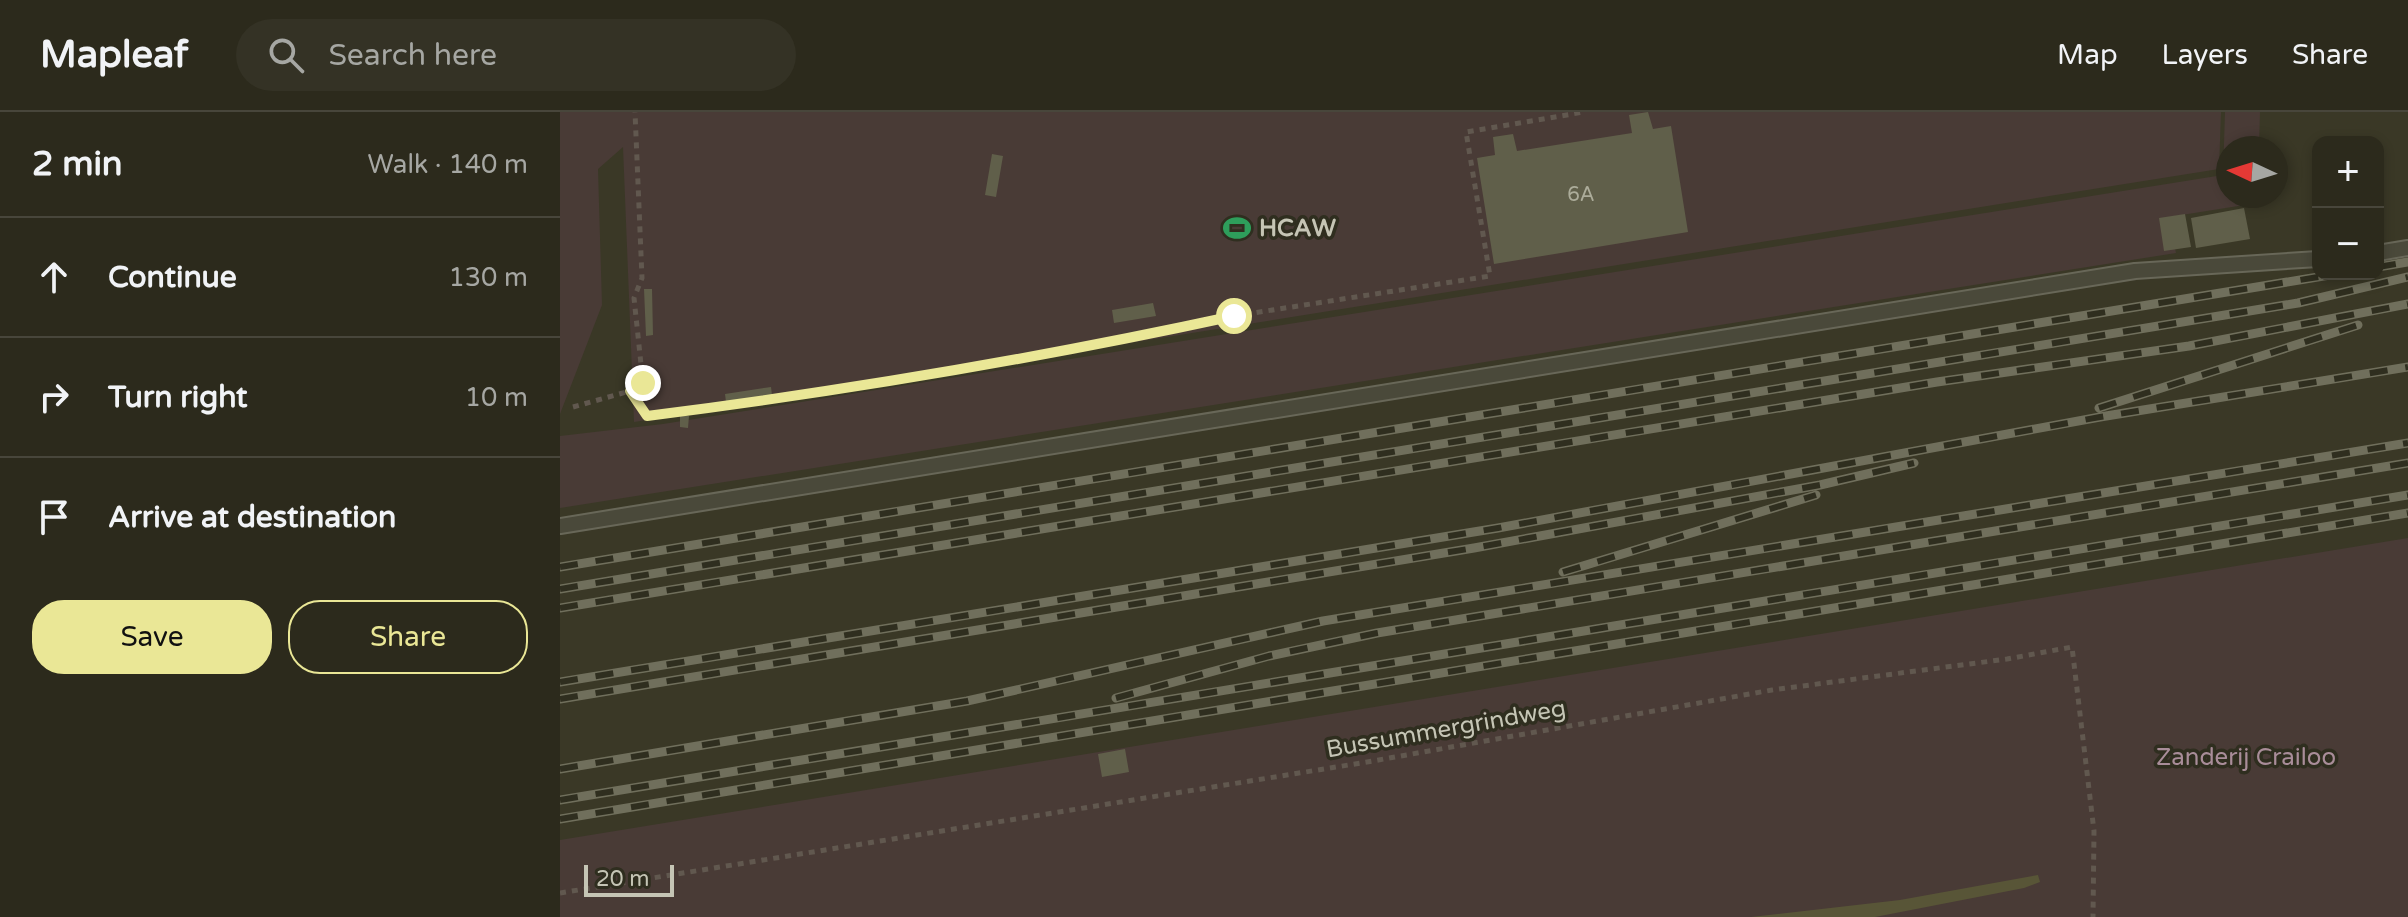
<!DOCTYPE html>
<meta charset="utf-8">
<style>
:root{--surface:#2c2a1c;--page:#343225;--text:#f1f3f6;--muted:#a6a7a3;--line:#48463b;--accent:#eae796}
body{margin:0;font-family:"Varela Round",sans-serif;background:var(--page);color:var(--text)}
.controls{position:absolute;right:24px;top:24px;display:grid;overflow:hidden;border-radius:16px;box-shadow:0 4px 12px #0003}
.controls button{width:72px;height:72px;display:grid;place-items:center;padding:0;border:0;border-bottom:2px solid var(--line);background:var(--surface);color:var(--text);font:40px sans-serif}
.compass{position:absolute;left:1656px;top:24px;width:72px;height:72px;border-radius:50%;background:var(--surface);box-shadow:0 4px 12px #0003;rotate:274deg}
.scale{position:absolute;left:24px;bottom:20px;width:90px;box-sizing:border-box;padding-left:8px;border:4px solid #c5c5b5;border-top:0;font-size:22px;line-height:28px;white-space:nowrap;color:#c5c5b5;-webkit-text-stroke:6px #2f2e1f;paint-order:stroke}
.stop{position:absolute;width:24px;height:24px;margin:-18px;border:6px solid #eae796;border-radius:50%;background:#fff}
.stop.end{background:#eae796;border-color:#fff;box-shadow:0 2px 8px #0008}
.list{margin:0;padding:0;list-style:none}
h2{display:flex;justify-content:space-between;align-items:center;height:104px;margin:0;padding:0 32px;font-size:34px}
h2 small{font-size:26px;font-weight:400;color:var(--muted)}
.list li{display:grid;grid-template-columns:52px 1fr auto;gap:24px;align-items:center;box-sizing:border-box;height:120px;padding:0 32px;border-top:2px solid var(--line)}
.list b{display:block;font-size:30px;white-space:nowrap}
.list em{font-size:26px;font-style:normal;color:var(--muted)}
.actions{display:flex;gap:16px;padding:24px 32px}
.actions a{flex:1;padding:18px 0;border:2px solid var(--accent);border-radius:32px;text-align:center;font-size:28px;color:var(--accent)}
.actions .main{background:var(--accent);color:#111}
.icon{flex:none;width:44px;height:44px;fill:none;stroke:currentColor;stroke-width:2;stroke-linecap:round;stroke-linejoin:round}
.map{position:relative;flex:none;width:1848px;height:805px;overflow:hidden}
header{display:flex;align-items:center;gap:48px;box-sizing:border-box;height:112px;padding:0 40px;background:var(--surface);border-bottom:2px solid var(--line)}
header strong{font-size:38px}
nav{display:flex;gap:44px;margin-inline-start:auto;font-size:28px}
.search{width:560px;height:72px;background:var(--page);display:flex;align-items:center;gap:20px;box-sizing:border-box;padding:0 28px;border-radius:44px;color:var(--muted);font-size:30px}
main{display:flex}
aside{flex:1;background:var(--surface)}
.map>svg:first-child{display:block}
</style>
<header>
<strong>Mapleaf</strong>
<div class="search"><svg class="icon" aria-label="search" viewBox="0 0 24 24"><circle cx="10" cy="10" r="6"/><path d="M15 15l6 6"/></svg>Search here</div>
<nav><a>Map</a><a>Layers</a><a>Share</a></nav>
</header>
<main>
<aside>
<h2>2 min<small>Walk · 140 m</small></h2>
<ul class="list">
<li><svg class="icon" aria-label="ahead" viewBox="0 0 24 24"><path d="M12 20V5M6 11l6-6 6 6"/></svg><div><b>Continue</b></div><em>130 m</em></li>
<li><svg class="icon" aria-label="right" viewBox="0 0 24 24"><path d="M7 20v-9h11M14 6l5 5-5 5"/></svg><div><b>Turn right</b></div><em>10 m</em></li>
<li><svg class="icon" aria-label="arrive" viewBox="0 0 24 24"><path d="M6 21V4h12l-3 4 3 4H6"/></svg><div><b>Arrive at destination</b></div></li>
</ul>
<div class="actions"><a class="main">Save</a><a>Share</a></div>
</aside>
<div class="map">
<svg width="1848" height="805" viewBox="0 0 1848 805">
<rect width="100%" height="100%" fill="#3a3826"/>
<path fill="#493b36" d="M0 0H1661L1659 57 74 310 63 35 38 57 42 193 0 302Z
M1665 0H1700L1699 36H1668V84H1697V91L1609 105 1616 141 0 396V324L103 312 1663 63Z
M1848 426V805H0V728Z"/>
<path fill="#585537" d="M1478 763 1480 770 1464 776 1315 805H1191L1340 788Z"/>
<path fill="#605f4a" d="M1088 0 1093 17 1111 14 1128 120 934 152 917 46 935 43 933 25 953 22 957 39 1072 21 1069 3Z
M432 42 443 44 436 85 425 83Z
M1684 96 1690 127 1636 136 1631 106Z
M1625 102 1631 135 1604 139 1599 106Z
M84 177H92L93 223 86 224Z
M593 191 596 204 554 211 552 198Z
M211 275 212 283 166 290 165 282Z
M120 303 129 304 128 316 120 315Z
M565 637 569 660 542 665 538 642Z"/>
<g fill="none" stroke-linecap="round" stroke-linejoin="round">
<g stroke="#686758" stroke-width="18">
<path id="lane" d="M1818 141 1848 136
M0 414 1575 159 1758 147"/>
</g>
<path stroke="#61584f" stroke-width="5" stroke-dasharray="6 6" stroke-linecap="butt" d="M70 279 83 271 74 186 82 166 75 0
M13 295 70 279 87 304 201 290 524 236 674 204 930 164 906 20 1024 0
M0 781 807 650 1212 578 1447 547 1512 535 1534 719 1533 805"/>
<use href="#lane" stroke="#4a493a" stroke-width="14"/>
<g stroke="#706f5c" stroke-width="9">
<path id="rail" d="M1818 155 1848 150
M1539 296 1798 213
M0 455 1776 162
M1003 460 1256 383
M0 477 1738 191 1848 165
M0 496 1377 270 1629 234 1848 192
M0 570 938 416 1540 305 1848 255
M556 586 709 544 817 521 1848 351
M0 587 914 436 1260 373 1354 351
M0 657 407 589 763 509 1848 331
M0 688 1848 383
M0 707 1848 401"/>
</g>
<use href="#rail" stroke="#2f2e1f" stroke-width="6" stroke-dasharray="18" stroke-linecap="butt"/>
</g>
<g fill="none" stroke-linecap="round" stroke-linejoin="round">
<path stroke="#eae796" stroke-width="10" d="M83 271 70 279 87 304C284 279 480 246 674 204"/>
</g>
<defs>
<g id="stadium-bare" transform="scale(2.16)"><path d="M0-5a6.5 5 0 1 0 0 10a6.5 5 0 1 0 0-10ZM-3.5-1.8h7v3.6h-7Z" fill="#2e9e5b" stroke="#2f2e1f" stroke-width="2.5" paint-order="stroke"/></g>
</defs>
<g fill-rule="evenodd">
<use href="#stadium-bare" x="677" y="116"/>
</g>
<g text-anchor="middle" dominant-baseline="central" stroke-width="7" stroke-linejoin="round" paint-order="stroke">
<g font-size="20" fill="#acac9a">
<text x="1021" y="83">6A</text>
</g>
<g font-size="24" font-weight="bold" fill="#c5c5b5" stroke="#2f2e1f" text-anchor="start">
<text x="699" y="116">HCAW</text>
</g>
<g font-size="24" fill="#c5c5b5" stroke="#2f2e1f">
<text transform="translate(886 617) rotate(-10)">Bussummergrindweg</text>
</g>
<g font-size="24" fill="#a98d99" stroke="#2f2e1f">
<text x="1686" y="645">Zanderij Crailoo</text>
</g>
</g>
</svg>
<div class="controls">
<button>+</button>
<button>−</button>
</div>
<svg class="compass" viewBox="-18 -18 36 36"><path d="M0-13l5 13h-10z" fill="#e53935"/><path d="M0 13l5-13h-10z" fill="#a6a7a3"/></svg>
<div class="scale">20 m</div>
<div class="stop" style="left:674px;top:204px"></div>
<div class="stop end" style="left:83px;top:271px"></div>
</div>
</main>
